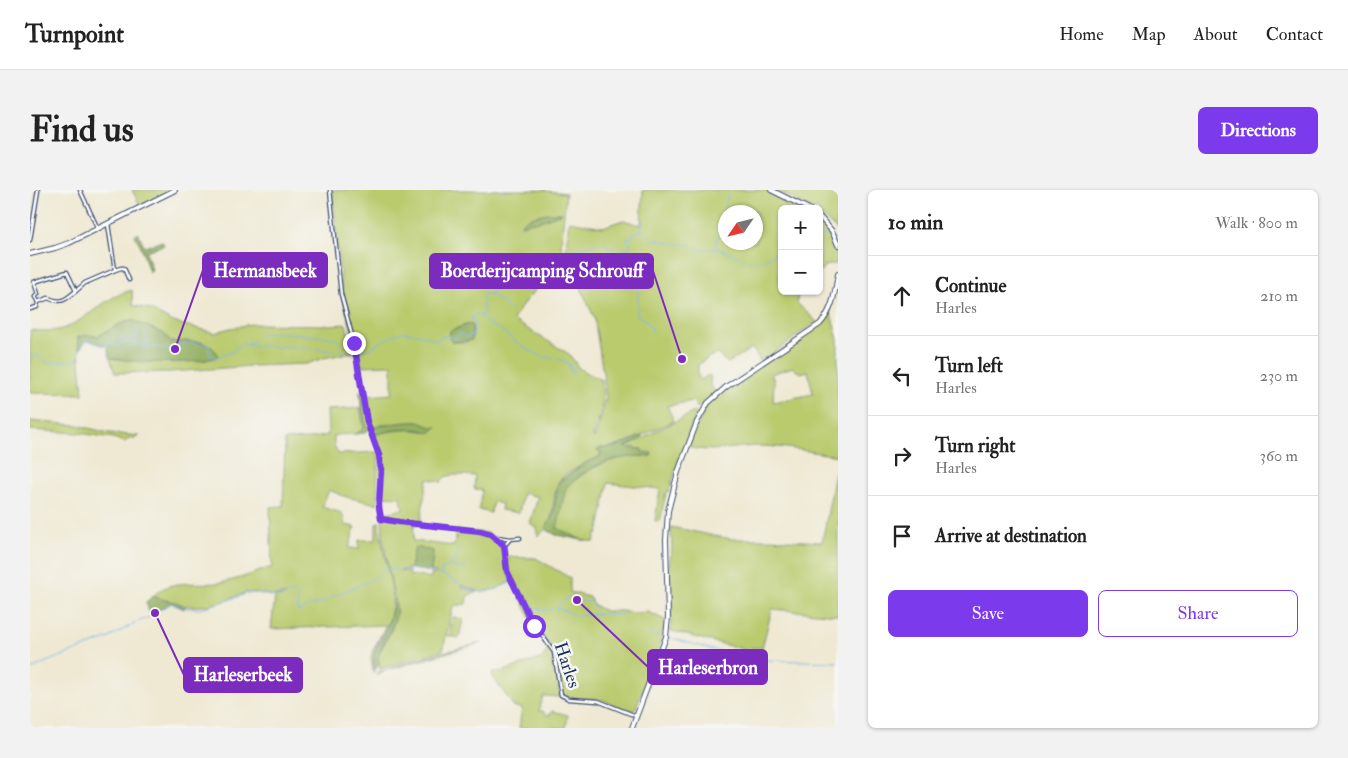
<!DOCTYPE html>
<meta charset="utf-8">
<style>
:root{--surface:#fff;--page:#f2f2f2;--text:#222;--muted:#767676;--line:#e0e0e0;--accent:#7c3aed}
body{margin:0;font-family:"IM FELL Double Pica",serif;background:var(--page);color:var(--text)}
.controls{position:absolute;right:15px;top:15px;display:grid;overflow:hidden;border-radius:8px;box-shadow:0 1px 4px #0004}
.controls button{width:45px;height:45px;display:grid;place-items:center;padding:0;border:0;border-bottom:1px solid var(--line);background:var(--surface);color:var(--text);font:25px sans-serif}
.compass{position:absolute;left:688px;top:15px;width:45px;height:45px;border-radius:50%;background:var(--surface);box-shadow:0 1px 4px #0004;rotate:235deg}
.stop{position:absolute;width:15px;height:15px;margin:-11px;border:4px solid #7c3aed;border-radius:50%;background:#fff}
.stop.end{background:#7c3aed;border-color:#fff;box-shadow:0 1px 5px #0008}
.list{margin:0;padding:0;list-style:none}
h2{display:flex;justify-content:space-between;align-items:center;height:65px;margin:0;padding:0 20px;font-size:21px}
h2 small{font-size:16px;font-weight:400;color:var(--muted)}
.list li{display:grid;grid-template-columns:32px 1fr auto;gap:15px;align-items:center;box-sizing:border-box;height:80px;padding:0 20px;border-top:1px solid var(--line)}
.list b{display:block;font-size:19px;white-space:nowrap}
.list p{margin:0;font-size:16px;white-space:nowrap;color:var(--muted)}
.list em{font-size:16px;font-style:normal;color:var(--muted)}
.actions{display:flex;gap:10px;padding:15px 20px}
.actions a{flex:1;padding:11px 0;border:1px solid var(--accent);border-radius:8px;text-align:center;font-size:18px;color:var(--accent)}
.actions .main{background:var(--accent);color:#fff}
.icon{flex:none;width:28px;height:28px;fill:none;stroke:currentColor;stroke-width:2;stroke-linecap:round;stroke-linejoin:round}
.map{position:relative;flex:none;width:808px;height:538px;overflow:hidden;border-radius:8px}
header{display:flex;align-items:center;gap:30px;box-sizing:border-box;height:70px;padding:0 25px;background:var(--surface);border-bottom:1px solid var(--line)}
header strong{font-size:24px}
nav{display:flex;gap:28px;margin-inline-start:auto;font-size:18px}
.intro{display:flex;align-items:center;justify-content:space-between;box-sizing:border-box;height:120px;padding:0 30px}
h1{margin:0;font-size:35px}
.button{padding:12px 22px;border-radius:8px;background:var(--accent);color:#fff;font-size:18px;font-weight:700}
main{display:flex;gap:30px;padding:0 30px}
aside{flex:1;background:var(--surface);border-radius:8px;box-shadow:0 1px 4px #0004}
.map>svg:first-child{display:block}
</style>
<header>
<strong>Turnpoint</strong>
<nav><a>Home</a><a>Map</a><a>About</a><a>Contact</a></nav>
</header>
<div class="intro"><h1>Find us</h1><a class="button">Directions</a></div>
<main>
<div class="map">
<svg width="808" height="538" viewBox="0 0 808 538">
<rect width="100%" height="100%" fill="#f6f6f2"/>
<filter id="ink" filterUnits="userSpaceOnUse"><feTurbulence type="fractalNoise" baseFrequency=".02" numOctaves="2"/><feDisplacementMap in="SourceGraphic" scale="10" xChannelSelector="R" yChannelSelector="G"/><feConvolveMatrix kernelMatrix="1 2 1 2 8 2 1 2 1" color-interpolation-filters="sRGB"/></filter>
<filter id="wash" filterUnits="userSpaceOnUse"><feTurbulence type="fractalNoise" baseFrequency=".0096" numOctaves="4" result="noise"/><feDisplacementMap in="SourceGraphic" scale="20" xChannelSelector="R" yChannelSelector="G"/><feGaussianBlur stdDeviation="1.12" result="paint"/><feColorMatrix in="noise" values="0 0 0 0 0 0 0 0 0 0 0 0 0 0 0 0 0 1.4 0 .05"/><feComposite in="paint" operator="in"/></filter>
<g filter="url(#wash)">
<rect width="100%" height="100%" fill="#efe9d3"/>
<path fill="#bacb6e" stroke="#6a7d66" fill-rule="evenodd" d="M102 0H141L111 17Z
M302 0H516V1L536 3 531 55 533 61H535L522 73 503 103 495 111 483 130 539 164 549 178 555 182 572 190 573 211 563 247H565L576 208 575 196 564 127 553 103 536 58 539 31 573 37 593 30 611 35 613 0H738L776 19H752V78C746 85 752 93 752 101H768L767 113 788 133 782 135 731 172 722 158 698 173 687 164 679 167 668 175V185L670 190 679 185 681 188 680 190V194L685 202 680 208H678L667 218 663 211 637 216 644 231 590 255 568 260 571 262 569 267C558 272 538 281 531 289 518 304 531 329 508 346L507 338 500 333 508 307 493 303 489 323 471 320 472 314 463 312 461 323 449 320 452 300 444 299 445 286C435 286 413 281 411 293L409 291 397 289 390 335H384L383 351 424 356 427 340 458 343 474 358 475 375 481 391 467 399 451 402 431 395 433 398 447 402 437 406 436 414 423 416 413 460 349 479 350 476 348 466 361 441 367 423 353 350 352 324 373 319 371 307 351 306 350 263 344 245C360 240 381 238 397 242L405 238 387 232 352 235 339 239 336 236 332 203 337 206 362 204V175L329 176 327 162 312 104ZM696 22H726V52H696ZM435 135 443 140V147L437 152H422L420 141ZM385 357 403 361 401 382H406V384H401V388L379 385V381H370L380 378Z
M747 0H808L807 40 789 24V19H782Z
M789 28C800 40 808 57 806 74L794 76 792 80 789 81Z
M102 100 103 115 121 120 143 132 185 143 196 139 221 134 301 135 316 134 323 162 294 168 277 174 221 176 140 182 85 183 80 168 121 172 177 170 174 154 171 152H141L133 143 104 131 95 132 86 136 68 146 48 147 53 204 0 203V140C11 141 24 142 35 138 59 128 76 106 102 100Z
M800 120 808 149V266C781 262 755 256 728 256 707 256 678 264 659 257L662 245 680 209 789 135ZM763 177 765 180 771 183 778 181 783 204 743 212 744 190 741 184Z
M331 218 334 239 325 244 304 245V255L308 264 348 262 347 314 316 307 299 300 292 317 312 323 315 335 325 337 319 358 329 359V350H346V334L349 331C350 361 367 394 361 423 357 444 338 458 345 481L343 482 341 468 342 462 356 435 241 439 245 407 254 406 256 404C252 404 248 406 244 406 235 406 227 401 217 403 209 404 202 409 195 411 167 420 149 417 123 406 143 386 169 397 194 392 210 389 226 382 242 377L240 317 253 316 255 250 279 249 298 245 297 220Z
M664 222H667L649 269 639 301 636 303 630 332 625 331 630 299 578 293 568 344H566L564 352 552 350 527 338C529 328 531 304 536 297 539 293 545 290 548 288 573 270 591 266 621 266L611 262 612 259 595 257Z
M0 231 45 235 80 243 109 246 104 249 99 248 95 252 83 248 48 243 0 240Z
M808 269V425L742 419 732 458H720L716 460 641 441 639 375 642 359 641 337 701 349H739L792 352Z
M478 367 506 368 540 388V402L559 407 564 415 575 421H592L603 423 618 422 635 430 632 449 605 520C593 522 582 512 571 510 558 507 543 511 532 504L525 461 500 428 478 379Z
M423 427 433 429 429 448 419 446Z
M504 438 518 454 522 462 530 505 529 507 513 506 509 521H513L516 525H520L522 521 538 525 536 538H489L492 518 484 517 463 487 462 483 474 481 512 468 519 458Z
M451 453 353 481 349 485 346 484 351 481 409 463Z"/>
<path fill="#93af61" stroke="#576f60" d="M517 23H532L513 30 491 35 492 32 504 26Z
M108 43 115 57 132 51 134 55 116 61 122 80 119 82 110 54 104 45Z
M104 131 133 143 141 152C155 151 182 149 188 165L185 168C158 175 108 173 80 168L77 156 59 150 55 152 49 160 48 147 56 145 68 146 86 136 95 132Z
M439 134 442 135V150L422 152 419 147 420 141Z
M330 200 336 236 339 239C352 235 374 231 388 232 395 233 400 239 407 237L400 243C385 236 360 240 344 245L339 239 335 243 325 244 334 239 331 222Z
M612 246 613 248 595 257 612 259V262L622 263 621 266C587 266 560 273 536 298L527 338 552 350 526 345 515 339 523 325 528 292 557 272 569 267 571 262 567 260 570 258 585 257Z
M385 357 403 361 401 382 380 378Z
M123 406C134 411 146 410 156 417L154 419 141 413 120 425 116 412Z
M365 409C366 415 367 420 366 425 364 439 344 463 349 473L346 479 344 472V465L358 436Z"/>
<g fill="none" stroke-linecap="round" stroke-linejoin="round">
<path stroke="#7fb3ec" stroke-width="1" d="M611 40 613 29
M615 42 623 50 627 49 640 53 659 55 672 59H690L720 72 732 71 743 65 752 53
M789 44 800 47 805 56
M685 57 698 5
M543 59C553 56 564 55 576 53L577 57 582 60 583 55 585 54 591 60H595L601 54 597 51V48H602L603 43 613 41
M598 60 609 70 610 73 607 125 615 130 623 141
M538 61 539 60
M745 63 752 64
M522 66 531 69 536 64
M459 105 471 111 481 121
M452 110 454 104 458 105 472 96 487 77 511 67 519 68
M451 126C453 129 456 132 459 134 463 137 469 138 473 142 483 151 496 159 509 165 523 171 535 164 546 182
M115 142 116 154
M229 145C242 139 289 147 306 148L311 156
M97 151 101 149 102 145
M92 152 91 149 93 146
M106 153 107 139
M116 154 121 150
M218 154 224 151
M309 161 319 162
M322 162H324
M328 162 335 159 338 160C345 155 364 143 373 142 381 142 400 147 407 151L411 146 426 148 430 143 437 147 443 145 444 142V135L446 133 441 130V128L446 124 449 126 454 123 452 116 455 112
M0 168 7 165 18 173 48 170 50 160 56 150C63 152 72 157 77 156L78 152 89 157 90 154 97 151 100 154 106 153 108 155 115 154 113 157 115 159C125 156 135 159 145 159 157 149 166 154 178 155L180 165 184 168 202 162 213 153 220 156H242L244 158 252 156 305 161
M538 174 542 185
M420 376 427 378 436 377
M360 379 368 380
M370 380 381 379 406 383
M352 382 357 380
M408 384 413 385 430 394
M411 384 412 379 425 371 430 358
M484 393 498 417 514 420 530 419 547 426 563 424 593 425
M432 396C454 407 460 401 480 393
M267 406 268 421 270 422 276 417 298 411 300 408 339 391 350 384
M527 417 532 412 541 406 547 410 560 412 567 419
M619 442 633 448
M639 449 641 448 683 460 736 470 808 472
M0 480 16 472 79 448 103 434 122 426 128 421 142 413 157 418 170 419 214 405 215 401 218 403 239 404 240 406C250 407 256 404 265 402L266 404"/>
</g>
</g>
<g filter="url(#ink)">
<g fill="none" stroke-linecap="round" stroke-linejoin="round">
<g stroke="#3b4b70" stroke-width="5">
<path id="street" d="M50 0 68 39
M300 0 311 104 324 153 337 232 349 265 351 279 349 319 351 329 369 332 451 341 461 344 470 351 475 358 477 381 493 414 497 425 524 462 531 505 539 509 568 511 606 526
M78 34 85 80 91 78H94L99 90
M0 50 8 0
M8 112 18 108C32 114 35 110 46 101
M0 119 7 117 8 112 5 107 8 104 4 92 37 82 46 101 55 93 85 80
M466 347 480 349
M474 356 480 349 490 348"/>
</g>
<g stroke="#3b4b70" stroke-width="6">
<path id="secondary" d="M741 0 779 19
M789 26 802 41 808 55
M0 64 25 58 39 53 145 0
M602 538 636 447 638 427 636 350 638 321 648 282 667 232 678 213 696 197 790 134C803 120 805 102 808 84"/>
</g>
<use href="#street" stroke="#fff" stroke-width="2.5"/>
<use href="#secondary" stroke="#fff" stroke-width="4"/>
</g>
</g>
<g fill="none" stroke-linecap="round" stroke-linejoin="round" filter="url(#ink)">
<path stroke="#7c3aed" stroke-width="6" d="M324 153 337 232 349 265 351 279 349 316 351 329 369 332 450 341 461 344 474 356 477 381 504 436"/>
</g>
<g text-anchor="middle" dominant-baseline="central" stroke-width="5" stroke-linejoin="round" paint-order="stroke">
<g font-size="18" fill="#1b2f5e" stroke="#f6f6f2">
<text transform="translate(537 475) rotate(71)">Harles</text>
</g>
</g>
<path fill="none" stroke="#7b2cbf" stroke-width="2" d="M145 159L173 80M652 169L623 81M547 410L618 477M125 423L154 485"/>
<g fill="#7b2cbf" stroke="#f6f6f2" stroke-width="2">
<circle cx="145" cy="159" r="5"/>
<circle cx="652" cy="169" r="5"/>
<circle cx="547" cy="410" r="5"/>
<circle cx="125" cy="423" r="5"/>
</g>
<g fill="#7b2cbf" stroke="#7b2cbf" stroke-width="2">
<rect x="173" y="63" width="124" height="34" rx="5"/>
<rect x="400" y="64" width="223" height="34" rx="5"/>
<rect x="618" y="460" width="119" height="34" rx="5"/>
<rect x="154" y="468" width="118" height="34" rx="5"/>
</g>
<g font-size="19" text-anchor="middle" font-weight="bold" fill="#fff">
<text x="235" y="87">Hermansbeek</text>
<text x="512" y="87">Boerderijcamping Schrouff</text>
<text x="678" y="484">Harleserbron</text>
<text x="213" y="491">Harleserbeek</text>
</g>
</svg>
<div class="controls">
<button>+</button>
<button>−</button>
</div>
<svg class="compass" viewBox="-18 -18 36 36"><path d="M0-13l5 13h-10z" fill="#e53935"/><path d="M0 13l5-13h-10z" fill="#767676"/></svg>
<div class="stop" style="left:504px;top:436px"></div>
<div class="stop end" style="left:324px;top:153px"></div>
</div>
<aside>
<h2>10 min<small>Walk · 800 m</small></h2>
<ul class="list">
<li><svg class="icon" aria-label="ahead" viewBox="0 0 24 24"><path d="M12 20V5M6 11l6-6 6 6"/></svg><div><b>Continue</b><p>Harles</p></div><em>210 m</em></li>
<li><svg class="icon" aria-label="left" viewBox="0 0 24 24"><path d="M17 20v-9H6M10 6l-5 5 5 5"/></svg><div><b>Turn left</b><p>Harles</p></div><em>230 m</em></li>
<li><svg class="icon" aria-label="right" viewBox="0 0 24 24"><path d="M7 20v-9h11M14 6l5 5-5 5"/></svg><div><b>Turn right</b><p>Harles</p></div><em>360 m</em></li>
<li><svg class="icon" aria-label="arrive" viewBox="0 0 24 24"><path d="M6 21V4h12l-3 4 3 4H6"/></svg><div><b>Arrive at destination</b></div></li>
</ul>
<div class="actions"><a class="main">Save</a><a>Share</a></div>
</aside>
</main>
